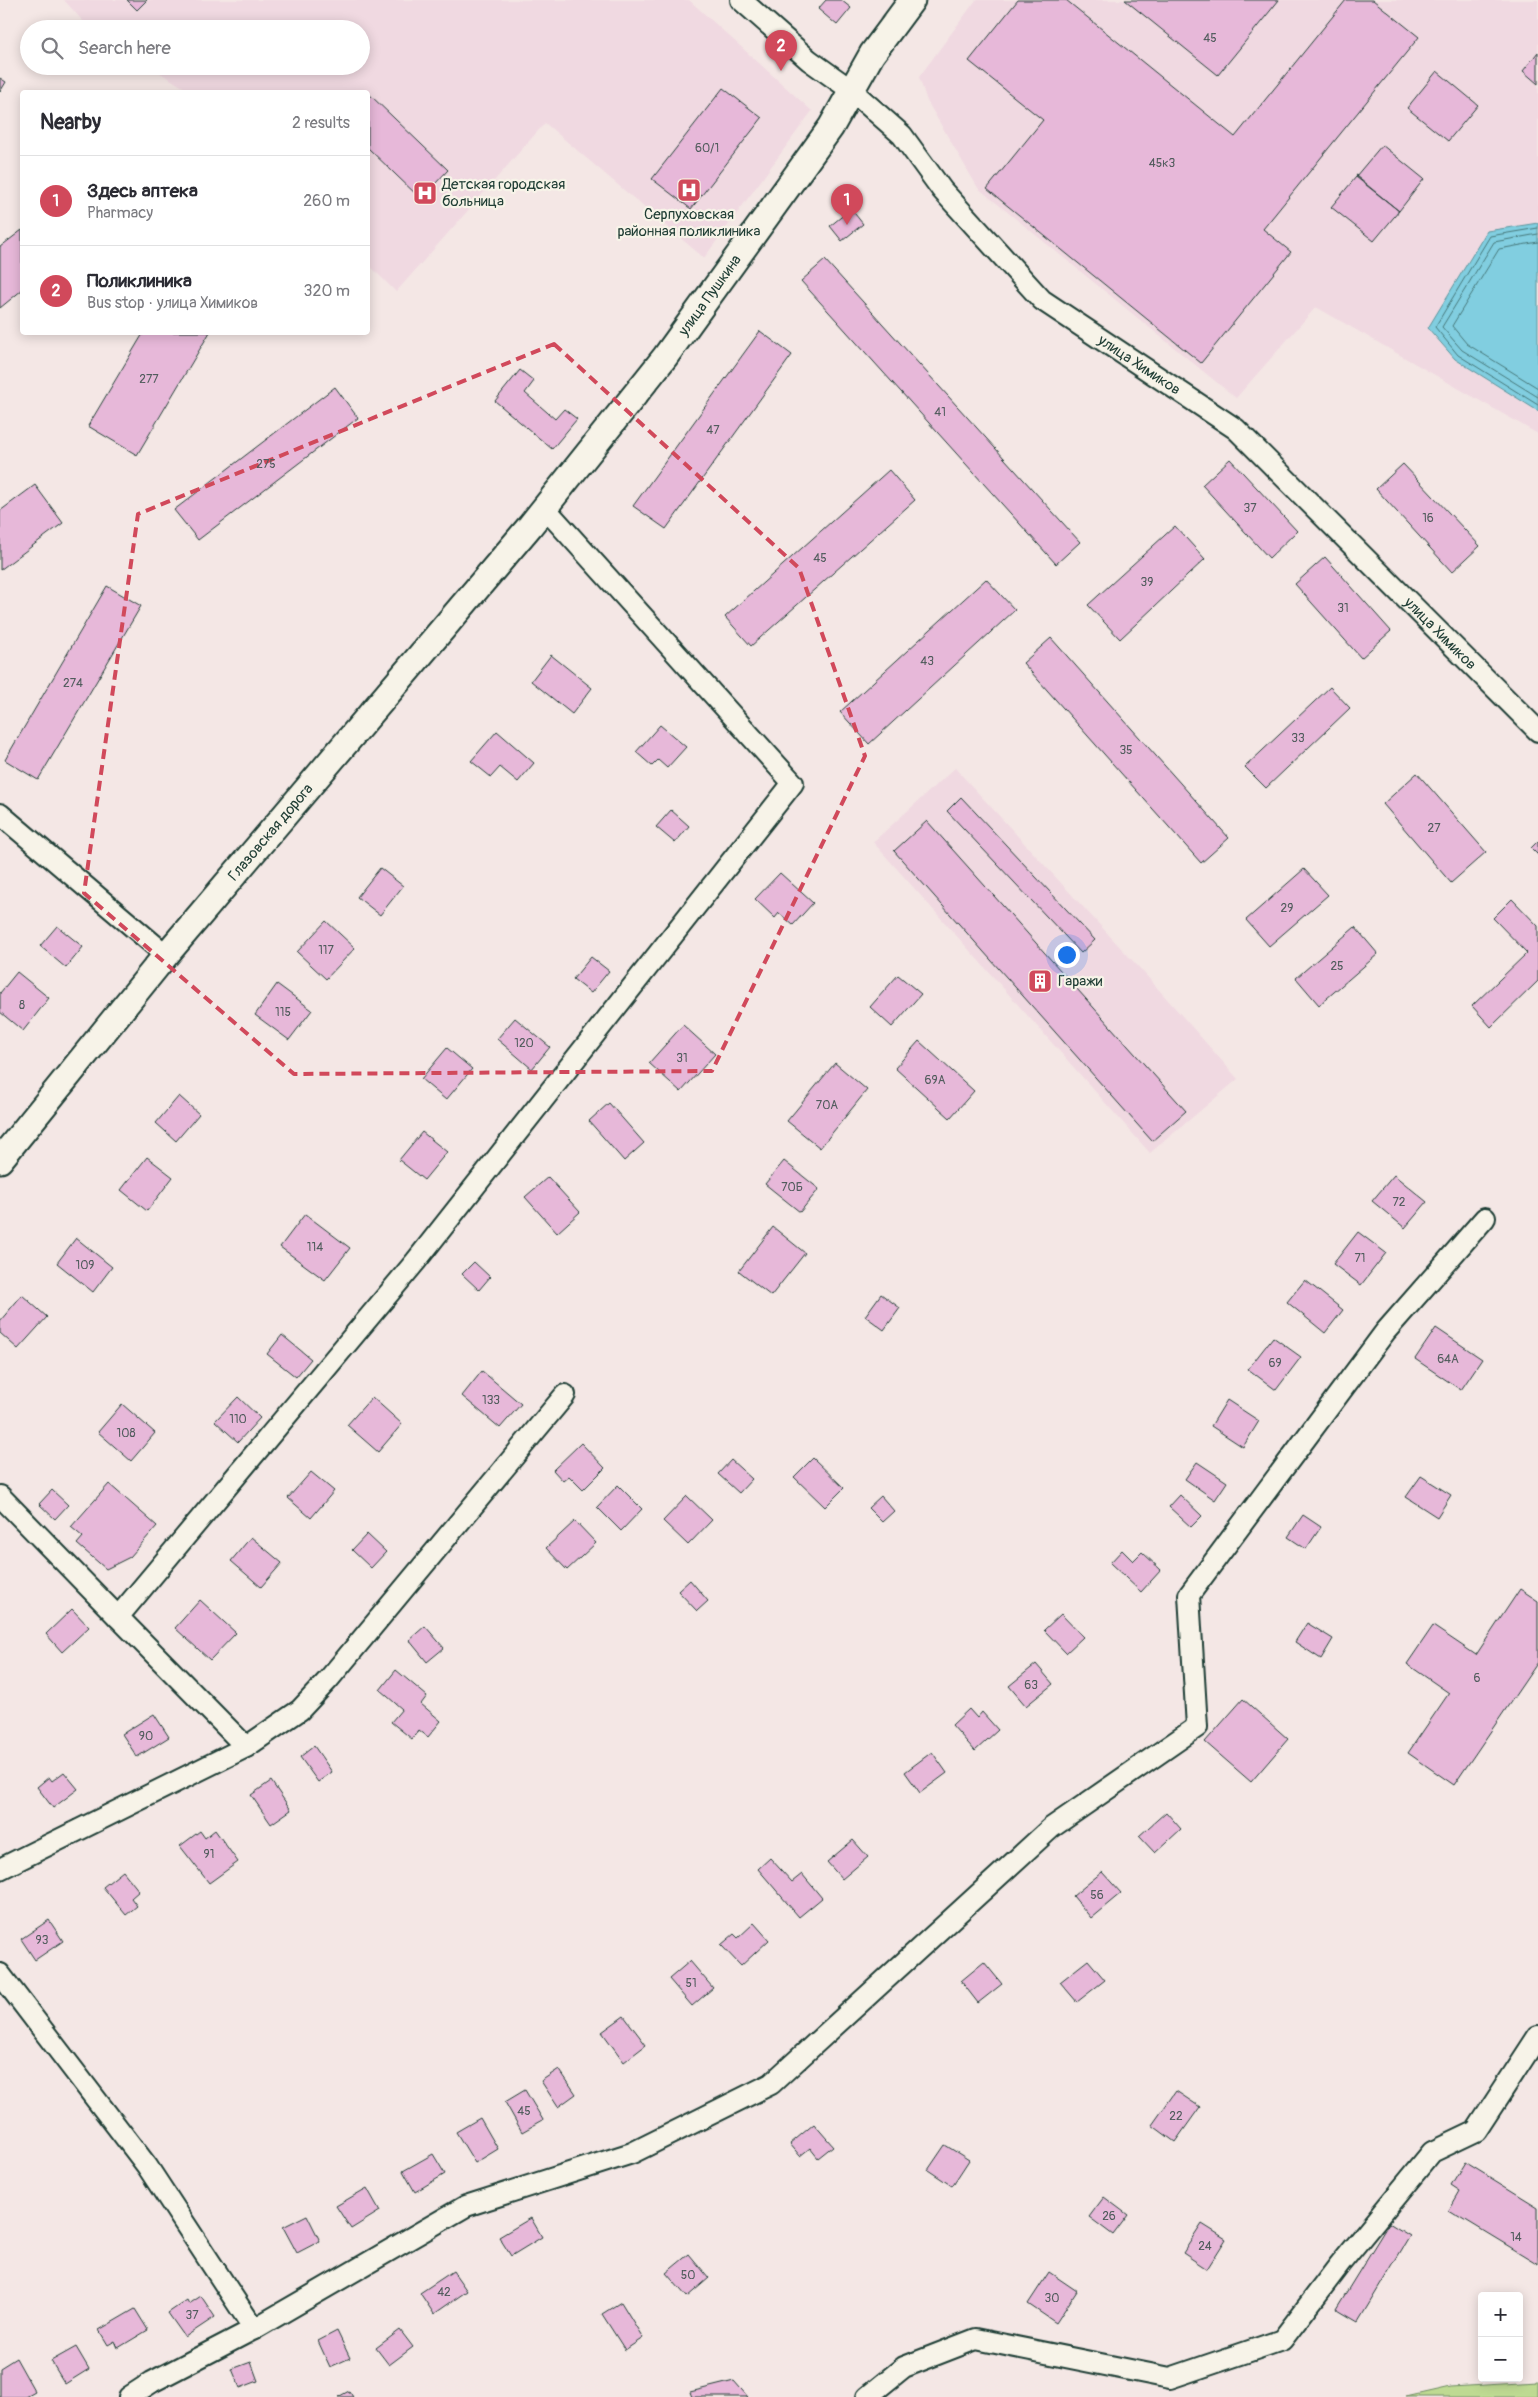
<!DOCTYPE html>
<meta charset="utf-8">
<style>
:root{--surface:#fff;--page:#f2f2f3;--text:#2b2b33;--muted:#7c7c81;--line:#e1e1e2;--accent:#d1495b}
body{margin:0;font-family:Pangolin,sans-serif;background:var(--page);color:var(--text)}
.controls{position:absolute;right:15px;bottom:15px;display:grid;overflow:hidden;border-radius:5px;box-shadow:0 2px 12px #0003}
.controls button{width:45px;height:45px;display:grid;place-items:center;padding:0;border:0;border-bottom:1px solid var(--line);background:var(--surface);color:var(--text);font:25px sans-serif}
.you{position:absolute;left:1066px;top:954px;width:18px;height:18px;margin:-12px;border:4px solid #fff;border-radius:50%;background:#1a73e8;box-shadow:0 0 0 8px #1a73e833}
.badge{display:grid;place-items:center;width:32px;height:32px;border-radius:50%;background:var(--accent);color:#fff;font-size:16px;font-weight:700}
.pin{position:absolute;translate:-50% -41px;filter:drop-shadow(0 1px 2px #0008)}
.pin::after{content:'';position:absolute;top:26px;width:18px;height:15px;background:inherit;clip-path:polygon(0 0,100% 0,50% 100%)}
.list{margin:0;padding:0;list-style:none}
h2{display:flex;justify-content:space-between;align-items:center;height:65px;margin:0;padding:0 20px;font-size:21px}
h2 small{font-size:16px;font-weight:400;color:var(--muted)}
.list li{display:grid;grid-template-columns:32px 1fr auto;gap:15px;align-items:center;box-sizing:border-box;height:90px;padding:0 20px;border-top:1px solid var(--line)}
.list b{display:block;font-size:19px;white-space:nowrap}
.list p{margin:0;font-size:16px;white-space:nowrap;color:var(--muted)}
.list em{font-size:16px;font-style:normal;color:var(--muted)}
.icon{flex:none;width:28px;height:28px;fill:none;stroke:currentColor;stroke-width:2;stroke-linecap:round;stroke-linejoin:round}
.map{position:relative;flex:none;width:1538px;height:2397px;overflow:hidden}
.search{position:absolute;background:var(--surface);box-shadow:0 2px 12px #0003;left:20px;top:20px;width:350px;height:55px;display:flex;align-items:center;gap:12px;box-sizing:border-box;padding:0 18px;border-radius:28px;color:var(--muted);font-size:19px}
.panel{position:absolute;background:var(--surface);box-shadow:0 2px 12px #0003;left:20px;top:90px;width:350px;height:245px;border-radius:5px}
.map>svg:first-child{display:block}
</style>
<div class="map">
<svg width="1538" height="2397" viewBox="0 0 1538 2397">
<rect width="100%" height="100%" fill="#f4e7e5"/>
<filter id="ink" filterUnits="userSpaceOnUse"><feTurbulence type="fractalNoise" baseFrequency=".02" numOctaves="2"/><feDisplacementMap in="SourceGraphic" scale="10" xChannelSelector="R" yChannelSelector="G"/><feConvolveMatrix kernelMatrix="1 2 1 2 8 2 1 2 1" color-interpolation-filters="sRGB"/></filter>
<g filter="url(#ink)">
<path fill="#f0d9e1" d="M64 0H689L812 111 704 258 545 123 396 292 368 264V92H191L149 66H361V29H90Z
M976 0H1538V434L1316 307 1236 398 978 188 927 101 919 77Z
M955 768 1144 973 1238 1079 1150 1153 873 842Z"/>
<path fill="#beda92" stroke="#6e8c63" d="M1538 2382V2397H1406L1450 2387Z"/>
<path fill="#81cee0" stroke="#5a949b" d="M1538 223V411L1455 359 1428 328 1487 231Z"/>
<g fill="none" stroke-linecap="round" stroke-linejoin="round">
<path stroke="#467779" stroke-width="1" d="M1538 228 1490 236 1435 327 1458 355 1538 405
M1538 234 1494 242 1442 327 1462 350 1538 397
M1538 242 1499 249 1452 326 1467 344 1538 388"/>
</g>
<path fill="#e7b8d9" stroke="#1f3d34" d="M127 0H147L137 10Z
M826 0H841L851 8 837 25 818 9Z
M1018 0H1066L1235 137 1346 0H1373L1419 37 1263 229 1291 252 1201 363 987 189 1043 120 969 61Z
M1125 0H1279L1218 75Z
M1538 52V84L1523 71Z
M1437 71 1478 105 1448 141 1407 108Z
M0 78 6 82 0 92Z
M723 88 762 118 691 209 652 179Z
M368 93 448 170 421 199 368 148Z
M1382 145 1424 179 1399 211 1356 176Z
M1356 177 1399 211 1374 241 1331 207Z
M851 209 863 224 842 241 830 226Z
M22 230V290L0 308V247Z
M825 260 1080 542 1056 564 801 281Z
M760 331 792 355 666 529 633 506Z
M144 332H210L137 455 88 426Z
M520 370 534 381 525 393 555 419 564 409 577 419 552 449 495 401Z
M335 387 358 418 198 540 174 510Z
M1230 459 1297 531 1269 558 1202 485Z
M1403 464 1480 546 1452 572 1376 489Z
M889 470 915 500 751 646 725 617Z
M35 485 63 523 0 570V511Z
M1175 526 1205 559 1120 639 1088 605Z
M1325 557 1391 631 1361 658 1295 584Z
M986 579 1015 610 869 744 840 712Z
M107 586 141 606 38 780 5 760Z
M1051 638 1229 838 1201 863 1023 663Z
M551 655 592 688 572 714 531 681Z
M1330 687 1350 708 1266 788 1245 767Z
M660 725 686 747 667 768 658 760 652 766 636 752Z
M497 731 534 763 518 782 500 767 491 777 471 761Z
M1417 773 1486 852 1451 883 1383 804Z
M961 797 1095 940 1081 953 947 811Z
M671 810 689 826 675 843 656 827Z
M927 821 1186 1111 1152 1141 894 851Z
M1538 841V855L1531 848Z
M380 868 403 886 380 915 357 897Z
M1304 869 1328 895 1269 946 1246 920Z
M780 873 813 903 793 925 779 913 775 918 755 899Z
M1512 899 1538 926V981L1491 1027 1472 1006 1527 953 1493 918Z
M326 921 355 948 326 979 297 952Z
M57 926 83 947 66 968 40 946Z
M1355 927 1378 954 1319 1005 1296 978Z
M591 957 609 971 591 993 573 979Z
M17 972 49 998 23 1031 0 1012V993Z
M898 975 921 994 892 1027 870 1007Z
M277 984 312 1010 289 1040 255 1015Z
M515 1018 550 1047 532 1069 497 1039Z
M683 1025 715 1054 681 1092 649 1063Z
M919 1041 974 1091 950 1118 895 1068Z
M447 1048 472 1069 446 1100 421 1079Z
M835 1063 867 1090 820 1148 787 1121Z
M179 1096 199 1114 176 1141 156 1123Z
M609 1103 644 1143 624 1161 589 1121Z
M422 1132 447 1152 424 1180 399 1160Z
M147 1157 173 1177 147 1211 121 1190Z
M784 1161 819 1189 800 1212 765 1184Z
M1394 1175 1427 1202 1405 1228 1372 1201Z
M548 1177 580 1212 557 1233 525 1197Z
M305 1214 350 1248 325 1280 280 1247Z
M773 1227 805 1253 771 1296 739 1271Z
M1358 1232 1386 1253 1361 1285 1333 1264Z
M76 1238 112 1267 93 1292 57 1263Z
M474 1262 490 1277 479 1290 462 1274Z
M1305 1280 1343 1310 1325 1333 1287 1302Z
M881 1294 900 1308 884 1330 865 1316Z
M22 1295 47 1317 18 1349 0 1333V1321Z
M1436 1328 1482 1359 1461 1390 1415 1359Z
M282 1335 311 1359 296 1377 267 1354Z
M1273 1337 1301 1357 1276 1390 1248 1369Z
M482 1371 521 1404 500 1428 462 1396Z
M238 1397 260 1418 238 1442 215 1421Z
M372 1397 402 1424 378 1452 347 1425Z
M1227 1400 1259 1421 1243 1447 1211 1426Z
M122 1404 155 1433 131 1461 98 1432Z
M581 1443 605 1468 583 1490 569 1476 563 1481 553 1470Z
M813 1458 844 1488 825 1507 794 1477Z
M731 1460 752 1479 739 1493 718 1474Z
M1197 1462 1227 1482 1215 1500 1185 1479Z
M311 1472 334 1491 311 1518 288 1498Z
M1421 1476 1451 1495 1437 1517 1406 1497Z
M109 1484 157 1526 130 1557 106 1569 77 1544 83 1537 71 1527Z
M618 1485 642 1509 621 1531 597 1507Z
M52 1490 68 1505 55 1519 39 1504Z
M1180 1495 1202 1516 1191 1527 1169 1507Z
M687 1496 712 1520 688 1545 663 1521Z
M881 1496 894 1511 882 1522 868 1508Z
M1303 1515 1321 1527 1306 1549 1288 1537Z
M575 1521 596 1543 567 1570 546 1548Z
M367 1534 386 1552 371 1568 352 1550Z
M251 1537 282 1563 261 1587 231 1561Z
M1122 1550 1133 1561 1142 1552 1161 1570 1141 1592 1110 1563Z
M690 1580 708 1601 697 1611 678 1591Z
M1520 1589 1538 1601V1662L1454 1785 1408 1753 1449 1693 1407 1664 1433 1626 1476 1655Z
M200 1600 236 1633 210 1660 175 1628Z
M72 1609 89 1627 62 1652 46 1634Z
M1061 1614 1083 1637 1066 1653 1044 1630Z
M1307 1623 1333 1639 1321 1659 1295 1642Z
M425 1626 444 1648 427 1662 409 1640Z
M1036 1664 1053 1684 1026 1706 1009 1686Z
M396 1670 427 1696 421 1704 441 1721 428 1737 419 1730 412 1739 391 1722 402 1709 380 1690Z
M1243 1699 1288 1739 1251 1782 1205 1742Z
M969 1709 977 1718 982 1712 998 1730 975 1751 952 1725Z
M154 1714 169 1737 137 1757 122 1734Z
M314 1746 332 1772 318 1782 300 1757Z
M932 1752 947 1773 920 1793 905 1772Z
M64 1772 78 1789 53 1808 37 1787 49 1777 52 1781Z
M271 1781 291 1810 271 1824 251 1795Z
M1166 1812 1181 1829 1155 1853 1139 1836Z
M215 1830 238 1862 209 1883 180 1846 200 1831 205 1838Z
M853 1840 868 1857 842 1879 827 1862Z
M770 1858 792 1882 802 1874 822 1898 799 1917 758 1869Z
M123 1871 139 1891 131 1898 137 1906 126 1915 103 1887Z
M1102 1872 1121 1893 1091 1918 1073 1896Z
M49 1920 63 1941 35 1960 21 1939Z
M754 1923 769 1940 741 1966 721 1945 734 1934 738 1938Z
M1088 1960 1105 1980 1077 2002 1060 1982Z
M690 1961 713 1988 692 2006 669 1979Z
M984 1962 1002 1984 978 2003 961 1981Z
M624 2016 646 2045 624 2062 602 2032Z
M559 2069 576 2094 558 2107 541 2081Z
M525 2090 543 2120 522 2132 505 2102Z
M1176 2091 1200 2107 1175 2142 1152 2125Z
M480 2118 498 2149 475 2163 456 2132Z
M814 2124 833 2146 818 2158 810 2148 800 2156 790 2144Z
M945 2145 969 2160 952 2186 928 2170Z
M433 2154 445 2174 415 2192 403 2171Z
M1465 2162 1538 2207V2264L1449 2210 1460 2191 1451 2185Z
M367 2188 380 2211 351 2229 336 2206Z
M1104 2197 1128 2215 1113 2235 1089 2217Z
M307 2215 320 2241 297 2253 283 2227Z
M531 2218 542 2237 511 2256 499 2237Z
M1389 2223 1410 2236 1358 2322 1336 2309Z
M1202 2224 1226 2239 1207 2269 1183 2253Z
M689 2254 709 2278 687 2297 666 2273Z
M453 2271 467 2291 434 2314 420 2293Z
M1049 2272 1077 2291 1056 2323 1028 2304Z
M201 2296 215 2317 185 2337 168 2313 187 2300 189 2304Z
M621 2302 643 2338 625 2350 602 2314Z
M135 2309 148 2330 118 2348 115 2341 108 2345 99 2330Z
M400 2330 413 2347 389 2365 376 2348Z
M337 2331 350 2358 330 2367 318 2341Z
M76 2347 89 2369 65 2384 51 2361Z
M16 2358 35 2392 26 2397H0V2368Z
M251 2362 258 2381 240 2388 232 2369Z
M734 2381 748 2397H692L690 2392Z
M349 2391 353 2397H338Z"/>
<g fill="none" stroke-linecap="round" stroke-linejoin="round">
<g stroke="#1f3d34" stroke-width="24">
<g id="minor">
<path id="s1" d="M741 0 809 60 851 90 902 135 942 190 1042 300 1236 429 1538 731"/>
<path d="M0 814 166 955"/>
<path d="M0 1496 118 1617"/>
<path d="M246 1747 118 1617 416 1261 793 783 544 507"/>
<path d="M0 1869 246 1747 300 1710 328 1680 565 1395"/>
<path d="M0 1974 147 2166 254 2329 466 2206 632 2153 771 2084 1051 1828 1197 1727 1189 1595 1385 1332 1485 1218"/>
<path d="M129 2397 152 2382 254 2329"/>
<path d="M867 2397 904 2367 976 2339 1170 2378 1282 2340 1340 2264 1432 2152 1476 2131 1538 2036"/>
</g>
</g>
<g stroke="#1f3d34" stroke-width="29">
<g id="tertiary">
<path id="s2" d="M0 1160 166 955 530 526 665 357 831 127 872 54 912 0"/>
</g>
</g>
<use href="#minor" stroke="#f7f3e8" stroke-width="20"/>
<use href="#tertiary" stroke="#f7f3e8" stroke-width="25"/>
</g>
</g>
<path fill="none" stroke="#d1495b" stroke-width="4" stroke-dasharray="10 6" stroke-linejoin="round" d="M554 344 799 568 865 756 712 1071 294 1074 84 893 138 514Z"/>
<defs>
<g id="hospital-square" transform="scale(1.25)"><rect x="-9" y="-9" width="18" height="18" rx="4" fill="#d1495b" stroke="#f7f3e8"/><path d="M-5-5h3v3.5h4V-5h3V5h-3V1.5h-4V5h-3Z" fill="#fff"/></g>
<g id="building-square" transform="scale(1.25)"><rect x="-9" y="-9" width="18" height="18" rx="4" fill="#d1495b" stroke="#f7f3e8"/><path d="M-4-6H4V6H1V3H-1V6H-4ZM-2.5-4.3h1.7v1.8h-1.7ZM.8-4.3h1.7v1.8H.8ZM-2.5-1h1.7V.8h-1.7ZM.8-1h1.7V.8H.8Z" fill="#fff"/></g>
</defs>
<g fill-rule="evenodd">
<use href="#hospital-square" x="689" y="190"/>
<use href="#hospital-square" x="425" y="193"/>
<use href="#building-square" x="1040" y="981"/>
</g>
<g text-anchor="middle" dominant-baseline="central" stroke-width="4.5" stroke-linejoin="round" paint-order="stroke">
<g font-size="12" fill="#515c5d">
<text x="1210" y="38">45</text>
<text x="707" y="148">60/1</text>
<text x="1162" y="163">45к3</text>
<text x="149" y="379">277</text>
<text x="940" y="412">41</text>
<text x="713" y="430">47</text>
<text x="266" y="464">275</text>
<text x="1250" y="508">37</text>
<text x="1428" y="518">16</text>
<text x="820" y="558">45</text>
<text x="1147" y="582">39</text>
<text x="1343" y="608">31</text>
<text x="927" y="661">43</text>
<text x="73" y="683">274</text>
<text x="1298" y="738">33</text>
<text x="1126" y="750">35</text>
<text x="1434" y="828">27</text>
<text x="1287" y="908">29</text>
<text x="326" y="950">117</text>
<text x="1337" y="966">25</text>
<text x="22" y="1005">8</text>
<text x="283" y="1012">115</text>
<text x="524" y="1043">120</text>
<text x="682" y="1058">31</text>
<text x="935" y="1080">69А</text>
<text x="827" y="1105">70А</text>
<text x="792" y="1187">70Б</text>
<text x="1399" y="1202">72</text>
<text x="315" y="1247">114</text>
<text x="1360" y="1258">71</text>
<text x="85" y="1265">109</text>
<text x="1448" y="1359">64А</text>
<text x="1275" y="1363">69</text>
<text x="491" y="1400">133</text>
<text x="238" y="1419">110</text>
<text x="126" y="1433">108</text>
<text x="1477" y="1678">6</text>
<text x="1031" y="1685">63</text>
<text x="146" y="1736">90</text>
<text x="209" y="1854">91</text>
<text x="1097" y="1895">56</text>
<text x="42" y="1940">93</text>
<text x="691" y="1983">51</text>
<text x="524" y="2111">45</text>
<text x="1176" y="2116">22</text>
<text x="1109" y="2216">26</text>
<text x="1516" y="2237">14</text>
<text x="1205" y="2246">24</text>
<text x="688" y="2275">50</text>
<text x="444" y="2292">42</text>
<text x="1052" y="2298">30</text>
<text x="192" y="2315">37</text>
</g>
<g font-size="15" fill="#1f3d34" stroke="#f7f3e8" text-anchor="start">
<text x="442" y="184">Детская городская<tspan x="442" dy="17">больница</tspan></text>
<text x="689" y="214" text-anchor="middle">Серпуховская<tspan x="689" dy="17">районная поликлиника</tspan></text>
<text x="1058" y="981">Гаражи</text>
</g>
<g font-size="15" fill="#1f3d34" stroke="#f7f3e8">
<text stroke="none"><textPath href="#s2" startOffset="1119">улица Пушкина</textPath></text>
<text stroke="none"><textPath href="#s1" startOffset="544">улица Химиков</textPath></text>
<text stroke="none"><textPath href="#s1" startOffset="949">улица Химиков</textPath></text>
<text stroke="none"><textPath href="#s2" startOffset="425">Глазовская дорога</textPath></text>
</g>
</g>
</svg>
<div class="controls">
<button>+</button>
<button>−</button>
</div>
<div class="you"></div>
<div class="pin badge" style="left:847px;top:225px">1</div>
<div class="pin badge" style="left:781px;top:71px">2</div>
<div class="search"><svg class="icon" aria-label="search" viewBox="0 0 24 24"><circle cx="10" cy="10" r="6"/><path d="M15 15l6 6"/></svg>Search here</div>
<section class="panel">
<h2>Nearby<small>2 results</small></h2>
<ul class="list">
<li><span class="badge">1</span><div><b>Здесь аптека</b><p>Pharmacy</p></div><em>260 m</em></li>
<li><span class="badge">2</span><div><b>Поликлиника</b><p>Bus stop · улица Химиков</p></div><em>320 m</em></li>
</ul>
</section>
</div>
